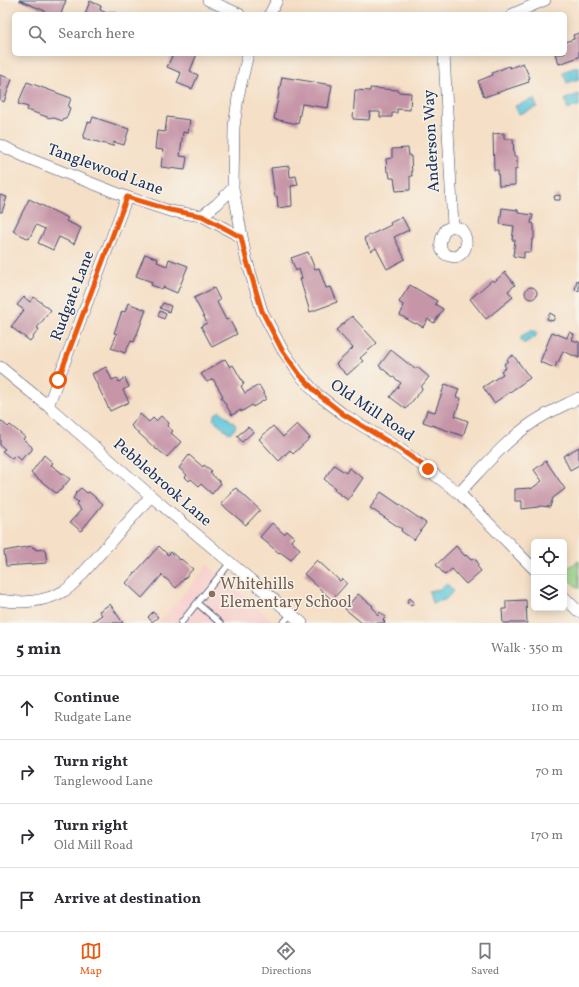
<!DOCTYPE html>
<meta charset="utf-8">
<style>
:root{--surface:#fff;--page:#f2f2f3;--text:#2b2b33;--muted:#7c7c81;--line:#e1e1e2;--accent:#ea580c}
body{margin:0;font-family:Vollkorn,serif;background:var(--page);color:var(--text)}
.controls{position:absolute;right:12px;bottom:12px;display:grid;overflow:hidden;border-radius:6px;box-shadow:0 2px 10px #0003}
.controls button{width:36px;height:36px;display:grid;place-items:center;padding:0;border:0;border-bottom:1px solid var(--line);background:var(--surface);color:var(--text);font:20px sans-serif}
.stop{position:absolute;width:12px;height:12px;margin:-9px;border:3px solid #ea580c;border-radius:50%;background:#fff}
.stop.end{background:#ea580c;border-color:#fff;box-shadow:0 1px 4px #0008}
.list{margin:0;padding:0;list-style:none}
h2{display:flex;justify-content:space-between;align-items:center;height:52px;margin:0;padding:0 16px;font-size:17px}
h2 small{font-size:13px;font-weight:400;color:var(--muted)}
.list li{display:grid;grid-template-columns:26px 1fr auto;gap:12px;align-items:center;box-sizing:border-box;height:64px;padding:0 16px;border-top:1px solid var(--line)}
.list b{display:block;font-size:15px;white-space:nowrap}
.list p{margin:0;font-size:13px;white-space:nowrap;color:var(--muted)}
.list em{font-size:13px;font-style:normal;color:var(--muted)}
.icon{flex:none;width:22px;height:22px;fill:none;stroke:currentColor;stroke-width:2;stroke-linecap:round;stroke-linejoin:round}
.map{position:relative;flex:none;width:579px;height:623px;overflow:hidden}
.search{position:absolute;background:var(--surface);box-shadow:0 2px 10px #0003;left:12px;right:12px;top:12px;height:44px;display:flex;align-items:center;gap:10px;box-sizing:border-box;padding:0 14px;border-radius:6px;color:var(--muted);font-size:15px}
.sheet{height:308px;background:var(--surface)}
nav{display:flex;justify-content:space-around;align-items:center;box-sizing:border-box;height:56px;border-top:1px solid var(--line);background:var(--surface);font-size:11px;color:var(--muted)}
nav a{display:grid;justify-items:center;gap:2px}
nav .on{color:var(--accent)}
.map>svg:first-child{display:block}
</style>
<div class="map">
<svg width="579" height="623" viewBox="0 0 579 623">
<rect width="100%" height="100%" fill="#f7f3e8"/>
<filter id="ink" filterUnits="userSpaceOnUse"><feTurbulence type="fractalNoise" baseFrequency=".025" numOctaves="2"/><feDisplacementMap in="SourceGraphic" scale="8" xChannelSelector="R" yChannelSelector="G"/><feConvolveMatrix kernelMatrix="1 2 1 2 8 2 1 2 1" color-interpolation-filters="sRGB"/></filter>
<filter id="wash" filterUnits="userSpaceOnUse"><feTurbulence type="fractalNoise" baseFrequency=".012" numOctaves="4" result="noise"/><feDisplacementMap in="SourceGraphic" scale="16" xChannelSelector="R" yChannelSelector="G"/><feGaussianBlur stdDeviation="0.9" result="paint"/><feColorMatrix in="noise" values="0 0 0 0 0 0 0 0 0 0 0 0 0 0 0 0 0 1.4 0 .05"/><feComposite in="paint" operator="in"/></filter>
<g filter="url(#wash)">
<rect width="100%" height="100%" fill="#f5dfc6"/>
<path fill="#f7d0cd" d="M208 565 275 623H159Z"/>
<path fill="#99d285" stroke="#5a8072" d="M579 561V589L564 575V570Z"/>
<path fill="#5ec6da" stroke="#3c7a9c" d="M579 66V79L567 83 563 72Z
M579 94V106L568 109 565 99Z
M534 99 537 107 519 114 515 106Z
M531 331H535L537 333 535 337 525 343H523L521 340V336Z
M220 411 236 425 234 430 229 433 213 419 215 414Z
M446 583 454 591 445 600 432 603 429 591 440 589Z"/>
<g id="blocks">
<path fill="#c695a8" d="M19 0H66L61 14H46L44 13 45 11Z
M90 1 101 6 100 10 109 14 110 11 118 14H85Z
M579 33V57L559 64 555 54H565V42L574 39 573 35Z
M173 54H197L190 71 198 75 192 89 177 83 181 73 167 67Z
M523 63 530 78 528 79 529 82 484 97 478 81 493 75 492 73 509 66 510 68Z
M0 75 12 79 4 102 0 100Z
M282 77 332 85 328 108 302 104 298 124 274 119Z
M27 82 71 98 68 107 70 108 66 119 64 118 63 121 51 117 50 118 27 110 28 107 18 104Z
M370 88 398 90V92L411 93 410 110 397 109V113H392V117H380V112H370L369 120 353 119 355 90 370 91Z
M93 117 129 129 124 145 114 142 113 146 83 138 88 122 91 123Z
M167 117 190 120 188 133 183 132 180 156 187 157 185 170 161 167 163 150 155 149 157 131 165 132Z
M504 133V139H513L514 156H517V169H515V185L499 186 498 170H494L493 134Z
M408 148 409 156H411L412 176H410V190L396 191 394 178H390L389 172H387L386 159 392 158V149Z
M289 166 290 177 296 176 298 185 291 186 292 206 278 208 277 196 275 197 271 168Z
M0 195 7 197 2 212H0Z
M560 195V200H555L554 196Z
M29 199 68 218 66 221 81 228 74 244 59 237 53 250 38 243 45 229 36 225 29 239 13 231Z
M502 208 518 210V213L533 215 531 223 534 224V239L532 240 531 252H524V258L513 256 515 240H512L514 226 500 224Z
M402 217 409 230 394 237 405 259 387 269 376 248 371 251 364 238 391 225 390 223Z
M308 252 315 269 319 268 326 288 331 287 337 302 310 312 300 279 302 278 299 269 296 271 291 258Z
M145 254 158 259 157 262 167 266 169 259 188 266 177 293 163 287 162 289 151 285 152 282 136 276Z
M505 272 515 285 508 291 513 297 486 319 470 299 492 280 494 282Z
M577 280 579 281V291L575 290Z
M410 285 437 301 435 304 443 309 434 323 428 319 423 327 416 323 415 324 400 315 403 309 402 308 403 305 399 302Z
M525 293a6 6 0 1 1 12 0a6 6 0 1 1-12 0Z
M214 288 220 300 217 302 226 320 229 319 237 334 212 347 201 326 207 323 194 298Z
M24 297 30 302 34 297 51 310 37 328 39 329 30 341 11 327 24 310 17 305Z
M128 303 146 310 134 342 131 341 125 353 111 348 117 334 114 333 122 311 125 312Z
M163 303 171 306 169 312 160 308Z
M160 311 166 314 164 319 158 316Z
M550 313 555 316 553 321 547 319Z
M352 316 377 343 360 358 363 361 347 375 336 364 353 348 336 330Z
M552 332 567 338 569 332 574 334 572 340 579 342V358L563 351 558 363 557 362 555 368 540 362Z
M391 350 415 369 417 367 429 377 421 387 422 389 406 409 390 397 401 383 379 366Z
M513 355 530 378 494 403 483 387 503 374 501 371 506 368 504 364 508 361 507 359Z
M225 359 230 367 233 365 244 384 241 386 245 393 259 385 266 397V399L253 407 252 405 241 412V410L232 415 221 397 223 396 213 379 207 382 201 374Z
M106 367 112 380 117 378 119 382 125 378 129 387 123 390 129 402 110 411 92 374Z
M445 384 459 389 456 397 461 398 455 416 468 421 463 436 423 422 427 410 435 412Z
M140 414 149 422 153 418 156 421 161 416 169 423 167 426 173 431 171 433 181 442 167 457 157 449V450L131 426Z
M0 420 8 427 10 425 25 437 23 439 32 447V450L29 453H27L21 460 15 456 12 459 2 451 5 449 0 445Z
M297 424 310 438 293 454 290 450 279 461 259 439 273 426 283 437Z
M248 427 253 432 242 442 237 436Z
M579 447V465L570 470 563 456Z
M44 455 53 463 51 465 70 479 60 491 59 490 56 493 31 473Z
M189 455 203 467 204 465 212 471 210 473 221 483 212 494 201 484 199 486 191 479 189 481 185 477 187 475 179 468Z
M546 461 565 489 553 498 550 507 541 506 538 507 522 509V501H515V489L531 488V489L542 481 534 470Z
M334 465 346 473 349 468 363 478 348 500 334 490 335 488 324 479Z
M81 488 87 493 89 492 103 504 81 531 70 522 81 510 76 504 78 502 73 498 76 494 75 493Z
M236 488 260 510 246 525 221 504 231 493 230 492Z
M381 492 426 523 414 540 401 531 402 529 370 508Z
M272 523 284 534 287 531 294 537 291 541 300 549 291 560 280 552 279 553 260 537Z
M32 546 33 548H35L36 550 45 549 47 563 6 566 4 551Z
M159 546 168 555 171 552 180 560 181 559 193 569 176 588 162 575 142 598 126 583Z
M456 546 465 556 466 555 471 560 474 559 477 561 478 564 477 566 481 571 466 584 452 569 445 575 436 565Z
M317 560 340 581 342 579 347 583 332 600 304 574Z
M358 594 373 606 372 607 377 612 376 614 378 616 380 612 386 617 383 620 385 622 384 623H362L345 609Z
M410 598 414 602 411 606 407 602Z
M526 600 527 623H503L502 609H506V601Z
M110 604 123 623H90L102 615 99 611Z
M153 612 158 617 152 622 148 617Z"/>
</g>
</g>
<g filter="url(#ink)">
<use href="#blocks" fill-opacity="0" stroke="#3c496e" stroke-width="1"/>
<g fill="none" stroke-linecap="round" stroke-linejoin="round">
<g stroke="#3c496e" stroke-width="7">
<path id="service" d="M197 603 230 563
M181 623 197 603 220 623
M283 623 291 614"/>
</g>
<g stroke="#3c496e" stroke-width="12">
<path id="minor" d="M208 0 239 14
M270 14 277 0
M513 14 545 0
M248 54 238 97 234 127 233 188 246 258 262 311 282 349 300 375 317 394 343 414 400 449 459 493 534 569
M444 54 453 226
M0 145 30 159 127 197 170 211 202 216 241 237
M202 216 217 204 233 188
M453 226 461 229C469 239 468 252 456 257 437 256 438 242 446 229Z
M0 367 48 406 151 496 302 623
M48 406 127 197
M459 493C482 469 504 442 532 423 546 413 563 406 579 398
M564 597 579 612
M0 600C20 604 45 602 64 591 68 589 72 585 76 581L151 496"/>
</g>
<use href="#service" stroke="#fff" stroke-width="5.5"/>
<use href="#minor" stroke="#fff" stroke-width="11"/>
</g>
</g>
<g fill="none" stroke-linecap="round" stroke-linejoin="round" filter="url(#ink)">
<path stroke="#ea580c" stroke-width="5" d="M58 380 127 197 170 210 202 216 241 237 246 258 262 311 282 350 300 375 318 394 343 414 400 449 428 469"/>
</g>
<circle fill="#8d6e63" stroke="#f7f3e8" stroke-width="1.5" cx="212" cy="594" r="4"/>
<g text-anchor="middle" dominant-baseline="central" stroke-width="3" stroke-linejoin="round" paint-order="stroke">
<g font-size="16" fill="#1b2f5e" stroke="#f7f3e8">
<text transform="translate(432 141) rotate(-93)">Anderson Way</text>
<text transform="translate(105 170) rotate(20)">Tanglewood Lane</text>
<text transform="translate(73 296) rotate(-69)">Rudgate Lane</text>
<text transform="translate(372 411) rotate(34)">Old Mill Road</text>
<text transform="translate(162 483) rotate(41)">Pebblebrook Lane</text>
</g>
<g font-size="16" fill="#785e54" stroke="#f7f3e8" text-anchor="start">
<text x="220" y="585">Whitehills<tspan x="220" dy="18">Elementary School</tspan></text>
</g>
</g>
</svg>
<div class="controls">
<button><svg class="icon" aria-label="locate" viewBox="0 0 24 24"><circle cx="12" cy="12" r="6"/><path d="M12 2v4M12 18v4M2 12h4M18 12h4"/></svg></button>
<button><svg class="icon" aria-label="layers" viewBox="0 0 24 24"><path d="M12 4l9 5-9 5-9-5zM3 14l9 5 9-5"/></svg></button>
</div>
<div class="stop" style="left:58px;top:380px"></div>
<div class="stop end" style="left:428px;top:469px"></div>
<div class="search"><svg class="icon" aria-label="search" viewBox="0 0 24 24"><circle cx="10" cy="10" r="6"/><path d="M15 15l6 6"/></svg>Search here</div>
</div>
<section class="sheet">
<h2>5 min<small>Walk · 350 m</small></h2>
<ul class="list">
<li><svg class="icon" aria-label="ahead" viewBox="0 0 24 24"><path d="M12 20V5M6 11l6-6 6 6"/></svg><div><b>Continue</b><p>Rudgate Lane</p></div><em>110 m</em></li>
<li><svg class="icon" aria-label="right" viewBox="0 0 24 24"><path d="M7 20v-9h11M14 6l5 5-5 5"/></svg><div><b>Turn right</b><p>Tanglewood Lane</p></div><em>70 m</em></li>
<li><svg class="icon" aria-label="right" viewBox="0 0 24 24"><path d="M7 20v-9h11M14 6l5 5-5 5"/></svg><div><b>Turn right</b><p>Old Mill Road</p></div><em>170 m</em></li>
<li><svg class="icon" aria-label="arrive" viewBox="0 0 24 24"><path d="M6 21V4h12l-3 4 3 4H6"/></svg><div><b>Arrive at destination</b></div></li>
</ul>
</section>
<nav>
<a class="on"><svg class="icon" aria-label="map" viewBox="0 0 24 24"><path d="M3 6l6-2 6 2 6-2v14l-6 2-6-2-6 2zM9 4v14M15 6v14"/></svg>Map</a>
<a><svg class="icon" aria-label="directions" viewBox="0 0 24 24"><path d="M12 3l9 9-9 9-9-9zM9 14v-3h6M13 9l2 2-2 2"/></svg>Directions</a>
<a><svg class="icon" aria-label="saved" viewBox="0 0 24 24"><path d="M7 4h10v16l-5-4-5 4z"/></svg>Saved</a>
</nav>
